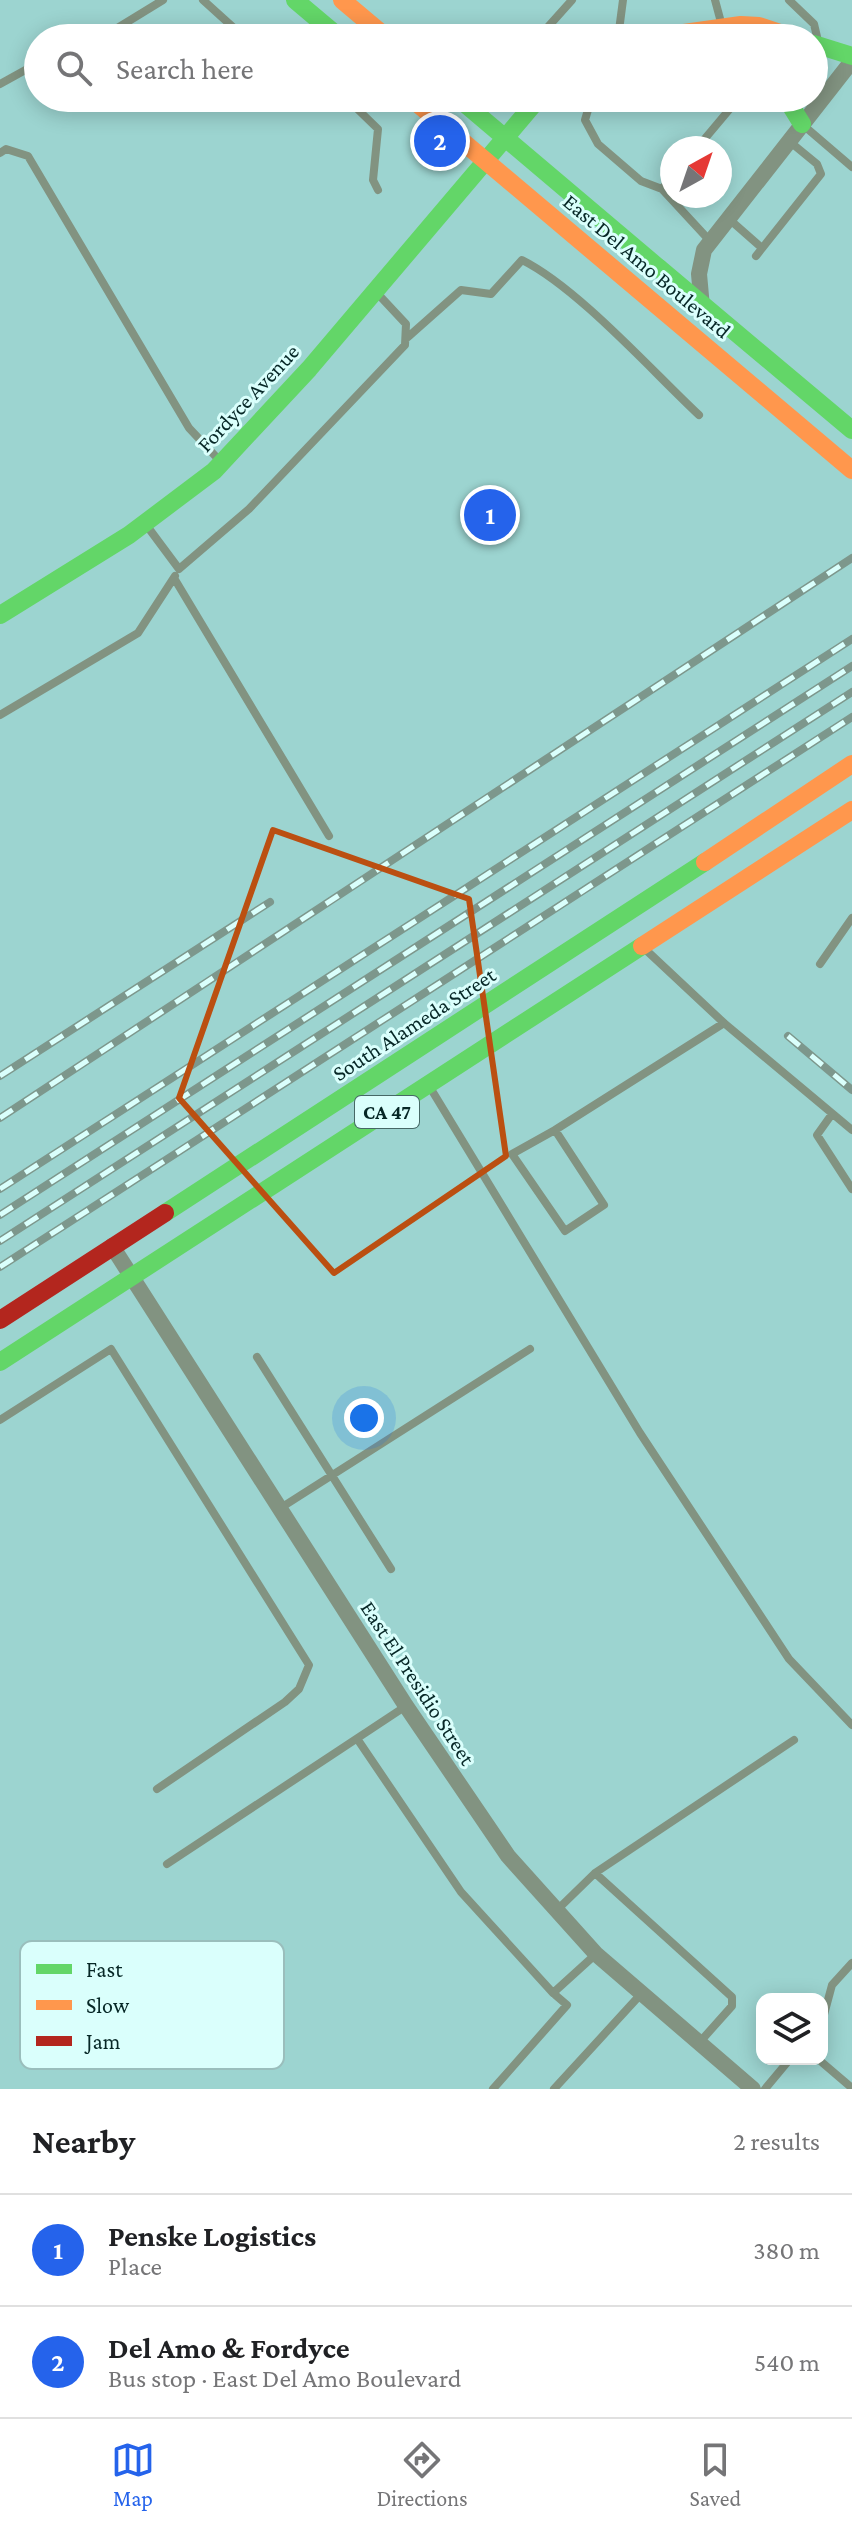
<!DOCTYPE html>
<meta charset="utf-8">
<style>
:root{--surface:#fff;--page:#f6f6f6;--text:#202124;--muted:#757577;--line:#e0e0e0;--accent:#2563eb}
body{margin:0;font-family:"Crimson Pro",serif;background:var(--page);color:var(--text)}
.controls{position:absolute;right:24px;bottom:24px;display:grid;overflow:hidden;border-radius:16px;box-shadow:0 4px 20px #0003}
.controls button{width:72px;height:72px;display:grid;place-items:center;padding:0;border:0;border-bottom:2px solid var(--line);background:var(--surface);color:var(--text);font:40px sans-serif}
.compass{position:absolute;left:660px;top:136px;width:72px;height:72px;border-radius:50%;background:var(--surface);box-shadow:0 4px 20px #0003;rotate:40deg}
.you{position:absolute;left:364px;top:1418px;width:28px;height:28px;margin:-20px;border:6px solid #fff;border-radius:50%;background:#1a73e8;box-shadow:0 0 0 12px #1a73e833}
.badge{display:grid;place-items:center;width:52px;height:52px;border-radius:50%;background:var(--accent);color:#fff;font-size:26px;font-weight:700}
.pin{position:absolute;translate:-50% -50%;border:4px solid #fff;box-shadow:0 2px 8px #0006}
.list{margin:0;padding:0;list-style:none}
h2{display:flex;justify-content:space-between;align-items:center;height:104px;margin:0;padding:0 32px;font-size:34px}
h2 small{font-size:26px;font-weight:400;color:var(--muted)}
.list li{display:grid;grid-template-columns:52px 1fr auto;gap:24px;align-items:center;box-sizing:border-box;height:112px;padding:0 32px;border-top:2px solid var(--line)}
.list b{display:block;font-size:30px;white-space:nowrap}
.list p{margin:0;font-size:26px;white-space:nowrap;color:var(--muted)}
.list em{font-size:26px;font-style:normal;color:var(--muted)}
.icon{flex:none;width:44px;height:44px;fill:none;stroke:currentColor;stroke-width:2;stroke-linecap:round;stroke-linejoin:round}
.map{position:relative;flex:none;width:852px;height:2089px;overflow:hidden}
.search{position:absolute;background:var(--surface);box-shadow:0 4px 20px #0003;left:24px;right:24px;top:24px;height:88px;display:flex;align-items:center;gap:20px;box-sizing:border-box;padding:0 28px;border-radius:44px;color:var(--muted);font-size:30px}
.sheet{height:328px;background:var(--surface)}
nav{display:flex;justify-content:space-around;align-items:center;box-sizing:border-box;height:112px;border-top:2px solid var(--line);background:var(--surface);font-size:22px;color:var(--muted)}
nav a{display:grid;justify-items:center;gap:4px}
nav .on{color:var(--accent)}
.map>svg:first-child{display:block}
</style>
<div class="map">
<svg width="852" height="2089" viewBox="0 0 852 2089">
<rect width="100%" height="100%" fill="#9cd4d0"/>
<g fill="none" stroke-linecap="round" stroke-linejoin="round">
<path stroke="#829381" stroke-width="8" d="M203 0 245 38
M715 0 722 26
M789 0 814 24 818 41
M90 38 106 35 163 0
M538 38 572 0
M618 38 623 0
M0 84 38 63
M346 98 378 129 373 180 378 190
M597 98 590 103 585 120 598 144 641 181 662 189 710 241
M803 125 852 167
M697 148 739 98
M0 153 6 149 28 156 189 428 220 461
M662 189 672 177
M729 219 762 248
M756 256 821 174 817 164 789 141
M408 337 461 290 491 294 522 260C578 288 651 370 699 415
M147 526 179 569 249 509 405 345 406 324 378 294
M174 578 329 836
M0 715 138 633 175 576
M820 964 852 918
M724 1023 852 1130
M431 1089 640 1433 789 1659 852 1725
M832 1114 817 1135 852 1189
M555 1130 512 1154 565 1231 604 1205 555 1130 724 1023 646 950
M257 1357 391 1569
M0 1420 111 1349 309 1665 299 1689 285 1702 157 1789
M279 1509 530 1349
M358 1740 461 1892 553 1993 596 1954
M167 1864 406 1706
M595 1873 732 1997V2006L699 2043
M556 1911 595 1873 794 1740
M822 2022 832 1985 852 1963
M818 2059 852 2088
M493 2089 567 2005 553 1993
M554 2089 641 1994
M765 2089 790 2059"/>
<path stroke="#829381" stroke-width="16" d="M702 307 699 274 704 250 852 61
M112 1246 406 1706 508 1856 596 1954 753 2089"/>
<path stroke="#63d668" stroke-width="18" d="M295 0 340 38
M814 44 852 56
M458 98 659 268
M786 98 802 124
M0 615 129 535 214 471 309 369 539 98
M165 1213 705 862
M0 1362 642 946"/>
<path stroke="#ff974d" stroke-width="18" d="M342 0 387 38
M648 38 741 25 759 26 795 38
M411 98 852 470
M705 862 852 764
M642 946 852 810"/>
<path stroke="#b3261e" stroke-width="18" d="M0 1320 165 1213"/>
<g stroke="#7d978c" stroke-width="8">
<path id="rail" d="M788 1036 852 1090
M0 1076 270 902
M0 1118 852 558
M0 1189 852 639
M0 1215 852 666
M0 1241 852 692
M0 1267 852 717"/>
</g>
<use href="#rail" stroke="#dafffc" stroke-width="5" stroke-dasharray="15" stroke-linecap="butt"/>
<path stroke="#63d668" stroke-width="18" d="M659 268 852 430"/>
</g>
<path fill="none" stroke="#bb4f11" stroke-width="6" stroke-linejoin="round" d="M273 830 469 899 506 1156 334 1273 179 1098Z"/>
<g text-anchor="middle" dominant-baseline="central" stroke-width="6" stroke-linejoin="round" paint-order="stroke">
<rect fill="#dafffc" stroke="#466866" stroke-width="2" x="355" y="1096" width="64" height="32" rx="6"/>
<g font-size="20" font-weight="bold" fill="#062726">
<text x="387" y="1112">CA 47</text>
</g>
<g font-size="22" fill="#062726" stroke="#dafffc">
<text transform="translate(647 266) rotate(40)">East Del Amo Boulevard</text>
<text transform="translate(248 398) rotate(-47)">Fordyce Avenue</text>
<text transform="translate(414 1024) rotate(-33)">South Alameda Street</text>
<text transform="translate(418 1683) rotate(57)">East El Presidio Street</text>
</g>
</g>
<rect x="20" y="1941" width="264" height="128" rx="12" fill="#dafffc" stroke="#9abebc" stroke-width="2"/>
<rect x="36" y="1964" width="36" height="10" fill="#63d668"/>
<rect x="36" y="2000" width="36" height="10" fill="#ff974d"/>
<rect x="36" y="2036" width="36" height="10" fill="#b3261e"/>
<g font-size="22" fill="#062726">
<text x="86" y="1977">Fast</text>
<text x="86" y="2013">Slow</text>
<text x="86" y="2049">Jam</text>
</g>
</svg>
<div class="controls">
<button><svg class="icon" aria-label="layers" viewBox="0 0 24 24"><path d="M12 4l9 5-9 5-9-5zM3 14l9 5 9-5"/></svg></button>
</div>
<svg class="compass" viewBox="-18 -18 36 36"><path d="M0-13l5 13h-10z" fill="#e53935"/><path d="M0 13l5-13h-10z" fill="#757577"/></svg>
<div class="you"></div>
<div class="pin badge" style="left:490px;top:515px">1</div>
<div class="pin badge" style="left:440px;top:141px">2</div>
<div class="search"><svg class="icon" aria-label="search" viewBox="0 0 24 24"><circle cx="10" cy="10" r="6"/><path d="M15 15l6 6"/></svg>Search here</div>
</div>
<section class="sheet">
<h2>Nearby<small>2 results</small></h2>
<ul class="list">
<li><span class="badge">1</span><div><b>Penske Logistics</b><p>Place</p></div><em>380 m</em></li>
<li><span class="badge">2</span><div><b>Del Amo &amp; Fordyce</b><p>Bus stop · East Del Amo Boulevard</p></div><em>540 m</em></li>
</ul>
</section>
<nav>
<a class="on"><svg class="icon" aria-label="map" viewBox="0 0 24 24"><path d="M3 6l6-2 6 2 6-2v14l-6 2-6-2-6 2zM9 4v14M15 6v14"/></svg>Map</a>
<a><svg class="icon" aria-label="directions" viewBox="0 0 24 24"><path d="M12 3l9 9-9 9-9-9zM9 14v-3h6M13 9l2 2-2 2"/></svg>Directions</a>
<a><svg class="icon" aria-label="saved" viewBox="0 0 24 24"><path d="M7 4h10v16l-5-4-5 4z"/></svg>Saved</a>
</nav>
